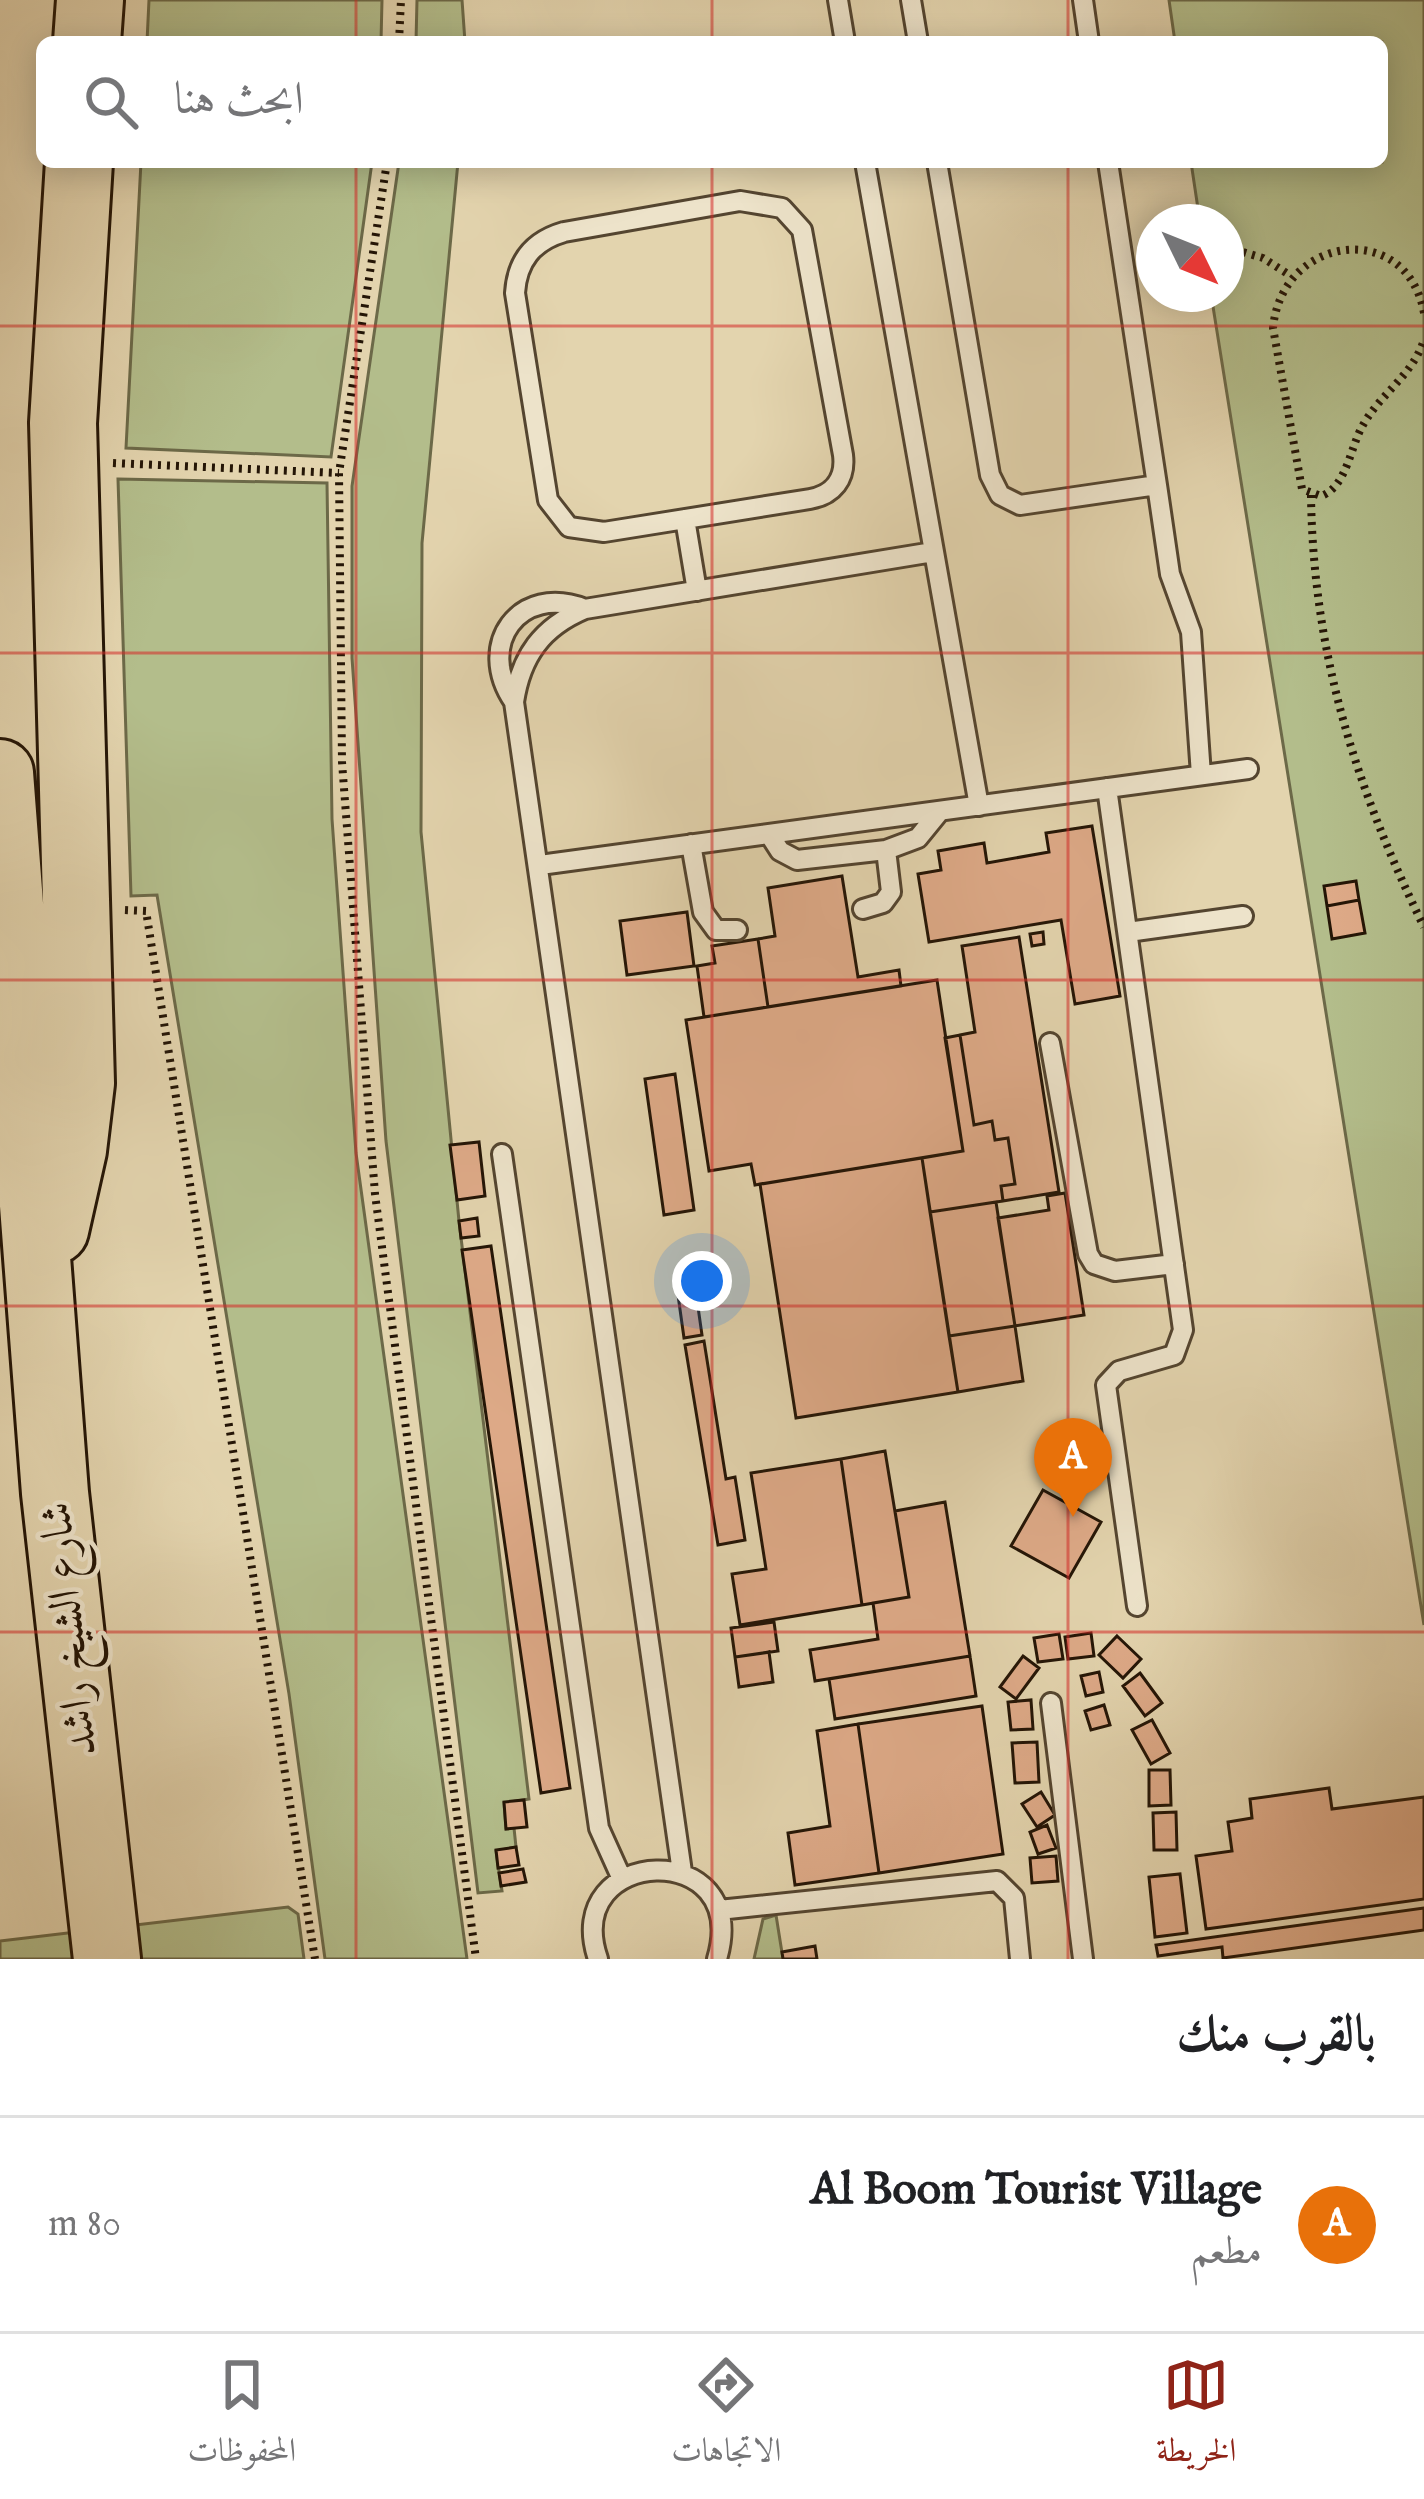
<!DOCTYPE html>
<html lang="ar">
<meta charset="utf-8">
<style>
:root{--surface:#fff;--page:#f2f2f2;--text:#202124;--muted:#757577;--line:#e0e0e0;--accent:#8f2418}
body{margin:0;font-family:"IM FELL English",Amiri,serif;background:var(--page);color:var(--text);direction:rtl}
.compass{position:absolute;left:1136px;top:204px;width:108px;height:108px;border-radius:50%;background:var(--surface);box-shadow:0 6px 30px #0003;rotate:133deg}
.you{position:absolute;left:702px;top:1281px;width:42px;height:42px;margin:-30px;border:9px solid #fff;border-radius:50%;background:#1a73e8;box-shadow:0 0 0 18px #1a73e833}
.badge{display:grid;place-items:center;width:78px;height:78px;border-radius:50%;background:var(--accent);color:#fff;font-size:39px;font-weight:700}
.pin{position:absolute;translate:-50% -99px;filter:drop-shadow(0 3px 6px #0008)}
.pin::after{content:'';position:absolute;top:63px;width:42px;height:36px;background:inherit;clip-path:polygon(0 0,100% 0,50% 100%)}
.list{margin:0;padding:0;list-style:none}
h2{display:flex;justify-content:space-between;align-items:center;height:156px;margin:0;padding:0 48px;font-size:51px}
h2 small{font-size:39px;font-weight:400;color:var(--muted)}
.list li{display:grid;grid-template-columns:78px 1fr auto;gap:36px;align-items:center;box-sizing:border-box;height:216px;padding:0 48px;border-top:3px solid var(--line)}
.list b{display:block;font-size:45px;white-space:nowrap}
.list p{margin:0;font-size:39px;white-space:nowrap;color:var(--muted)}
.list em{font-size:39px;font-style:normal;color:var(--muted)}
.icon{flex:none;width:66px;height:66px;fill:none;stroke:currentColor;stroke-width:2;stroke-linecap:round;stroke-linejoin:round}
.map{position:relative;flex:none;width:1424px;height:1959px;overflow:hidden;direction:ltr}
.search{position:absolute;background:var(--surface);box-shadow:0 6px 30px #0003;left:36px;right:36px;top:36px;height:132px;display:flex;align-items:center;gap:30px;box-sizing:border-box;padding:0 42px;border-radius:18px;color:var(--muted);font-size:45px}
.sheet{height:372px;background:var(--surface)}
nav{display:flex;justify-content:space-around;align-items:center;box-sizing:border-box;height:168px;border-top:3px solid var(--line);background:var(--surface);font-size:33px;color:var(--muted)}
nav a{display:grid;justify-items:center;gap:6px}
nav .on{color:var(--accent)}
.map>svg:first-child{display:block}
</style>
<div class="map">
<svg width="1424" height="1959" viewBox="0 0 1424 1959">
<rect width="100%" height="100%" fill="#e3d4ae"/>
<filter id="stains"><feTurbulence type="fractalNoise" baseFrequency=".00167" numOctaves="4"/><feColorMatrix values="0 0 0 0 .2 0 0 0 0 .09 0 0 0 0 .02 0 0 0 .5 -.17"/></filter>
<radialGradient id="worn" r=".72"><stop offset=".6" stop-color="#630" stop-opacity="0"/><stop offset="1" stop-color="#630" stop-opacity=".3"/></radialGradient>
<path fill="#b3bd8b" stroke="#6c6948" stroke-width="3" d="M149 0H382L381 42H147Z
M417 0H462L465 42H416Z
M1169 0H1424V1625L1211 294H1226V222H1200L1191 162H1382V42H1175Z
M141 162H372L331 457 126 448Z
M399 162H458L422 543 421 832 459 1221 529 1799 504 1803 506 1828H514L516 1847 496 1851 502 1891 478 1893 386 1141 352 658V486Z
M118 479 327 483 332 819 356 1153 467 1959H325L289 1694 157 895 131 896Z
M288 1907 298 1914 304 1959H0V1941Z
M776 1915 783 1959H754L763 1919Z"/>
<path fill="#deaa88" stroke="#241506" stroke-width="3" d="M1092 826 1120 996 1075 1004 1061 920 929 942 918 874 941 870 938 851 984 843 987 863 1049 852 1046 833Z
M842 876 858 977 899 970 901 986 768 1007 758 939 775 936 768 888Z
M1356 881 1359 900 1327 906 1324 886Z
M1359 900 1365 933 1332 939 1327 906Z
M687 912 694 966 627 975 620 921Z
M1043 932 1044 944 1032 946 1030 934Z
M1019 937 1059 1192 1003 1201 1001 1186 1015 1184 1008 1138 995 1140 992 1121 974 1125 960 1035 975 1032 962 946Z
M758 939 768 1007 704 1017 697 966 715 963 712 946Z
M937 980 963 1151 755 1185 751 1164 709 1171 686 1020Z
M960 1035 974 1125 992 1121 995 1140 1008 1138 1015 1184 1001 1186 1003 1201 930 1212 922 1158 963 1151 945 1038Z
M675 1074 694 1210 664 1215 645 1079Z
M479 1142 485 1196 457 1200 450 1145Z
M922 1158 958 1392 796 1418 760 1184Z
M1065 1193 1084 1315 1015 1326 998 1218 1049 1210 1047 1196Z
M996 1202 1015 1326 949 1336 930 1212Z
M477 1218 479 1236 461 1238 459 1221Z
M491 1246 570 1788 541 1793 462 1250Z
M695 1286 702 1335 684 1338 677 1288Z
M1015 1326 1023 1381 958 1392 949 1336Z
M704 1341 726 1479 735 1477 745 1540 718 1545 685 1345Z
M885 1451 909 1597 862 1605 841 1459Z
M841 1459 862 1605 740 1625 732 1574 766 1569 751 1473Z
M1043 1490 1101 1522 1069 1578 1011 1546Z
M945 1502 970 1656 815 1681 810 1650 878 1639 873 1603 909 1597 895 1511Z
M774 1622 778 1651 735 1657 731 1628Z
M1091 1633 1094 1656 1068 1659 1065 1637Z
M1059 1634 1063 1659 1038 1662 1034 1638Z
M1117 1636 1141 1659 1123 1678 1099 1655Z
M769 1652 773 1682 739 1687 735 1657Z
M970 1656 976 1696 835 1719 829 1679Z
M1023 1656 1039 1668 1016 1699 1000 1687Z
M1099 1672 1103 1692 1086 1696 1081 1676Z
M1140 1673 1162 1703 1145 1716 1123 1686Z
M1031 1700 1033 1729 1011 1730 1008 1702Z
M1104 1705 1110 1725 1091 1730 1085 1711Z
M982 1706 1003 1854 879 1873 858 1724Z
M1152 1720 1170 1753 1151 1764 1132 1730Z
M858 1724 879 1873 795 1885 788 1833 830 1826 817 1731Z
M1037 1742 1039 1782 1015 1783 1012 1743Z
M1149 1770H1170L1171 1805 1149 1806Z
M1329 1788 1332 1809 1424 1797V1899L1206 1929 1196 1856 1232 1851 1228 1822 1252 1818 1250 1799Z
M1041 1792 1055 1815 1037 1827 1022 1804Z
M524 1800 527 1827 506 1829 504 1802Z
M1176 1812 1177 1850H1154L1153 1813Z
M1047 1825 1056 1848 1038 1854 1030 1832Z
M516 1847 519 1865 498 1868 496 1850Z
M1056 1856 1058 1881 1032 1883 1030 1858Z
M523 1869 526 1882 501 1886 499 1873Z
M1180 1874 1187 1933 1155 1937 1149 1877Z
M1424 1908V1930L1223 1958 1222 1947 1158 1956 1156 1945Z
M815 1946 817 1959H783L782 1952Z"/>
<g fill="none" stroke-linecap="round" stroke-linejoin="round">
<g stroke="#544530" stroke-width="24">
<path id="service" d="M838 0 845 42
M911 0 918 42
M1083 0 1089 42
M865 162 979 806
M937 162 990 475 1000 495 1020 505 1157 485 1108 162
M740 201 782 208 802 230 843 455C846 479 833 495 810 499L604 532 569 527 548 500 515 293C517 261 533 241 564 232Z
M1157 485 1170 574 1191 632 1201 775
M685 519 697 591
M514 702C475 645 519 583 585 609
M1107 788 1183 1330 1174 1355 1119 1371 1106 1385 1137 1606
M769 834 780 851 797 860 886 850 918 838 940 811
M691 844 703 912 716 930H737
M540 865 1248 769
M863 909 883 903 891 892 886 850
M1128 932 1243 916
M1050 1043 1088 1254 1094 1264 1115 1271 1174 1264
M502 1154 599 1828 622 1879
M1051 1703 1083 1959
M682 1872 514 702C521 656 542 627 585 609L933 552
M719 1910 997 1881 1014 1898 1020 1959
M598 1959C559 1845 753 1837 717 1959"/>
</g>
<g stroke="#241506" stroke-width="72">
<path id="motorway" d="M87 42 90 0
M0 773 55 1493 107 1959
M55 1230 73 1150 81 1083 63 423 79 162"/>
</g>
<path stroke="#241506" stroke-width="8" stroke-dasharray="3 6" stroke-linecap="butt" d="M399 42 401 0
M387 162 339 473 342 762 375 1194 476 1959
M1226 247 1263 258 1291 276
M1424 313C1407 219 1282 234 1273 328L1302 489 1321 496C1347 487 1350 447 1363 425 1381 393 1412 376 1424 340
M113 463 339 473
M1311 495C1313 652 1355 786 1424 927
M125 910 146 911 315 1959"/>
<use href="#service" stroke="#ede3ca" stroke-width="18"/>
<use href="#motorway" stroke="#e3d4ae" stroke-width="66"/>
</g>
<path fill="none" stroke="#d62828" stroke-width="3" stroke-opacity="0.55" d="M356 0V42M712 0V42M1068 0V42M356 162V1959M712 162V1959M1068 162V1959M0 326H1424M0 653H1424M0 980H1424M0 1306H1424M0 1632H1424"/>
<g text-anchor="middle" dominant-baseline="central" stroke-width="9" stroke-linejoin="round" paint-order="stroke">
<g font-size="45" fill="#241506" stroke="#ede3ca">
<text transform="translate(70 1629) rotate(-96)">شارع الشيخ راشد</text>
</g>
</g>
<rect width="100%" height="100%" filter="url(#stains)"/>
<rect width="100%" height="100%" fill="url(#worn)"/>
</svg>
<svg class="compass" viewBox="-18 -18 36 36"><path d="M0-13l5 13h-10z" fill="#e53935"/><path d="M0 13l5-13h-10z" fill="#757577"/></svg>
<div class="you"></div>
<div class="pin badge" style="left:1073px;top:1517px;background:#e8710a">A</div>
<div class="search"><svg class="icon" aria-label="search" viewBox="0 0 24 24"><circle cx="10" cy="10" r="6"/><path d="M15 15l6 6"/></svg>ابحث هنا</div>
</div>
<section class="sheet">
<h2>بالقرب منك<small></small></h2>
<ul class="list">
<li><span class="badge" style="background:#e8710a">A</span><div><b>Al Boom Tourist Village</b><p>مطعم</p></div><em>80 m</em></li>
</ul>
</section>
<nav>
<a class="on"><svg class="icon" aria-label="map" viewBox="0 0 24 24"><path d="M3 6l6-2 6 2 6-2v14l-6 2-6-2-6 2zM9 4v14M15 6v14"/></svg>الخريطة</a>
<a><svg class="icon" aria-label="directions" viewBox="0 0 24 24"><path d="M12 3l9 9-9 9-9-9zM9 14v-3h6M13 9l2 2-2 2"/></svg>الاتجاهات</a>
<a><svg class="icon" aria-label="saved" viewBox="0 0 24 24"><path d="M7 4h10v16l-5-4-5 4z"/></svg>المحفوظات</a>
</nav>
